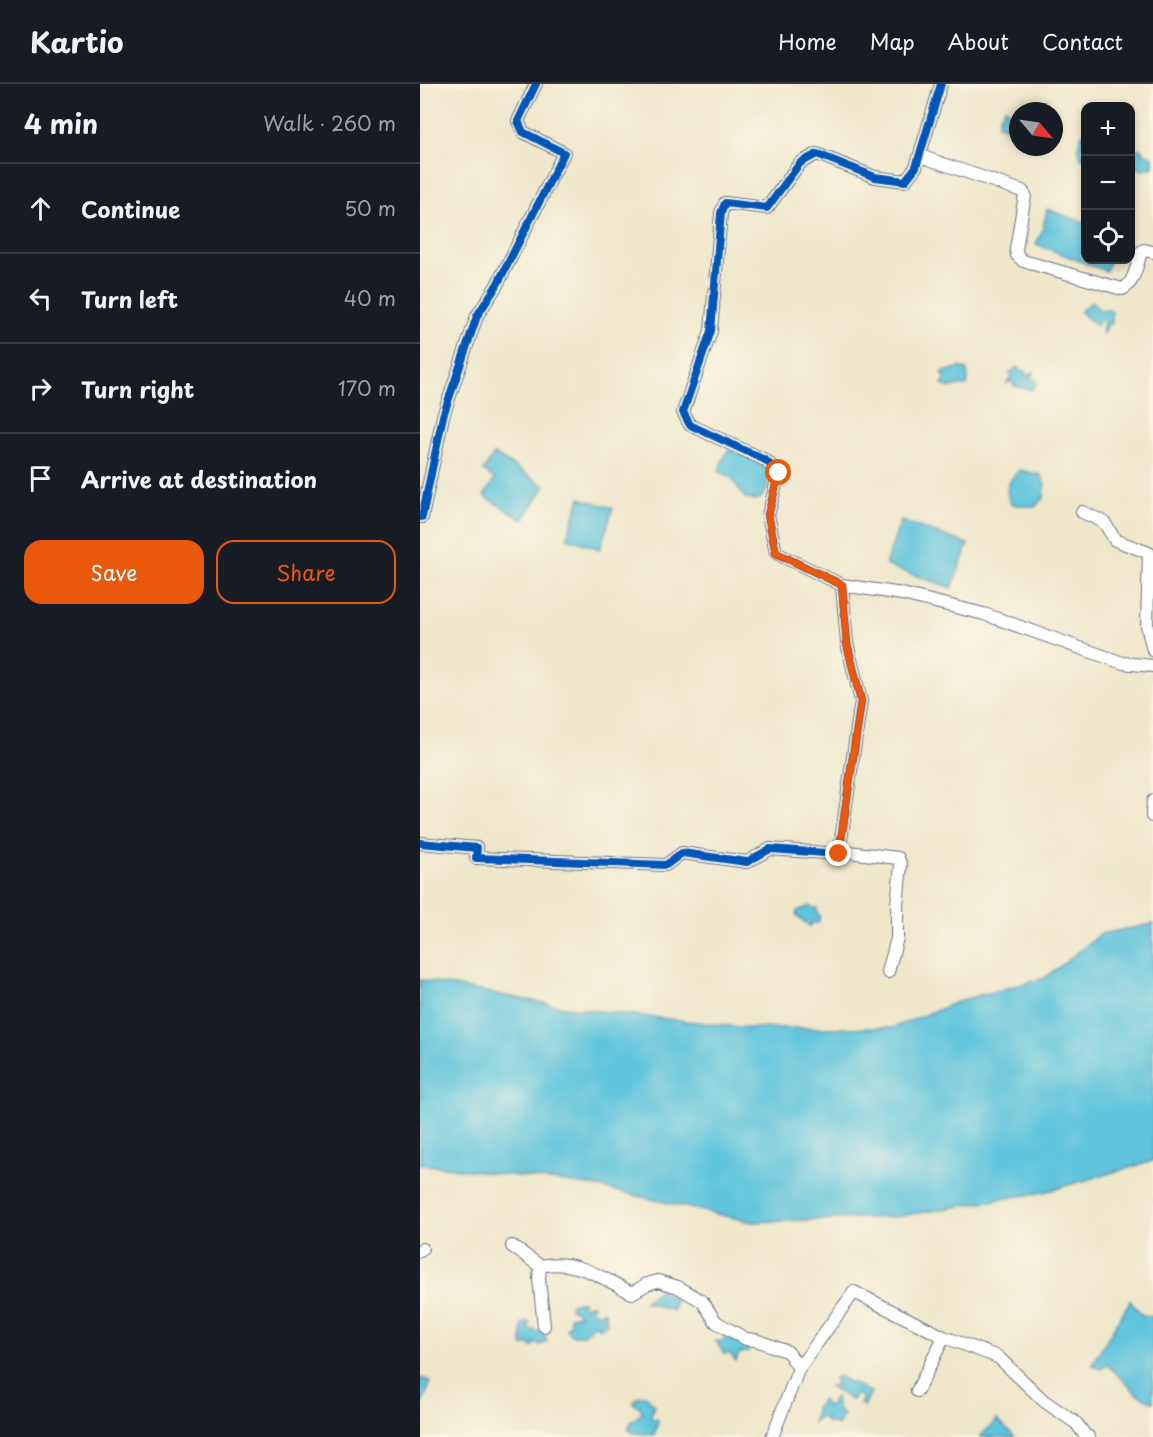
<!DOCTYPE html>
<meta charset="utf-8">
<style>
:root{--surface:#171b24;--page:#20242c;--text:#f1f3f6;--muted:#9ea1a6;--line:#363941;--accent:#ea580c}
body{margin:0;font-family:"Playpen Sans",sans-serif;background:var(--page);color:var(--text)}
.controls{position:absolute;right:18px;top:18px;display:grid;overflow:hidden;border-radius:12px;box-shadow:0 3px 9px #0003}
.controls button{width:54px;height:54px;display:grid;place-items:center;padding:0;border:0;border-bottom:2px solid var(--line);background:var(--surface);color:var(--text);font:30px sans-serif}
.compass{position:absolute;left:589px;top:18px;width:54px;height:54px;border-radius:50%;background:var(--surface);box-shadow:0 3px 9px #0003;rotate:119deg}
.stop{position:absolute;width:18px;height:18px;margin:-14px;border:4px solid #ea580c;border-radius:50%;background:#fff}
.stop.end{background:#ea580c;border-color:#fff;box-shadow:0 2px 6px #0008}
.list{margin:0;padding:0;list-style:none}
h2{display:flex;justify-content:space-between;align-items:center;height:78px;margin:0;padding:0 24px;font-size:26px}
h2 small{font-size:20px;font-weight:400;color:var(--muted)}
.list li{display:grid;grid-template-columns:39px 1fr auto;gap:18px;align-items:center;box-sizing:border-box;height:90px;padding:0 24px;border-top:2px solid var(--line)}
.list b{display:block;font-size:22px;white-space:nowrap}
.list em{font-size:20px;font-style:normal;color:var(--muted)}
.actions{display:flex;gap:12px;padding:18px 24px}
.actions a{flex:1;padding:14px 0;border:2px solid var(--accent);border-radius:18px;text-align:center;font-size:21px;color:var(--accent)}
.actions .main{background:var(--accent);color:#fff}
.icon{flex:none;width:33px;height:33px;fill:none;stroke:currentColor;stroke-width:2;stroke-linecap:round;stroke-linejoin:round}
.map{position:relative;flex:none;width:733px;height:1353px;overflow:hidden}
header{display:flex;align-items:center;gap:36px;box-sizing:border-box;height:84px;padding:0 30px;background:var(--surface);border-bottom:2px solid var(--line)}
header strong{font-size:28px}
nav{display:flex;gap:33px;margin-inline-start:auto;font-size:21px}
main{display:flex}
aside{flex:1;background:var(--surface)}
.map>svg:first-child{display:block}
</style>
<header>
<strong>Kartio</strong>
<nav><a>Home</a><a>Map</a><a>About</a><a>Contact</a></nav>
</header>
<main>
<aside>
<h2>4 min<small>Walk · 260 m</small></h2>
<ul class="list">
<li><svg class="icon" aria-label="ahead" viewBox="0 0 24 24"><path d="M12 20V5M6 11l6-6 6 6"/></svg><div><b>Continue</b></div><em>50 m</em></li>
<li><svg class="icon" aria-label="left" viewBox="0 0 24 24"><path d="M17 20v-9H6M10 6l-5 5 5 5"/></svg><div><b>Turn left</b></div><em>40 m</em></li>
<li><svg class="icon" aria-label="right" viewBox="0 0 24 24"><path d="M7 20v-9h11M14 6l5 5-5 5"/></svg><div><b>Turn right</b></div><em>170 m</em></li>
<li><svg class="icon" aria-label="arrive" viewBox="0 0 24 24"><path d="M6 21V4h12l-3 4 3 4H6"/></svg><div><b>Arrive at destination</b></div></li>
</ul>
<div class="actions"><a class="main">Save</a><a>Share</a></div>
</aside>
<div class="map">
<svg width="733" height="1353" viewBox="0 0 733 1353">
<rect width="100%" height="100%" fill="#fcf5e5"/>
<filter id="ink" filterUnits="userSpaceOnUse"><feTurbulence type="fractalNoise" baseFrequency=".0167" numOctaves="2"/><feDisplacementMap in="SourceGraphic" scale="12" xChannelSelector="R" yChannelSelector="G"/><feConvolveMatrix kernelMatrix="1 2 1 2 8 2 1 2 1" color-interpolation-filters="sRGB"/></filter>
<filter id="wash" filterUnits="userSpaceOnUse"><feTurbulence type="fractalNoise" baseFrequency=".008" numOctaves="4" result="noise"/><feDisplacementMap in="SourceGraphic" scale="24" xChannelSelector="R" yChannelSelector="G"/><feGaussianBlur stdDeviation="1.35" result="paint"/><feColorMatrix in="noise" values="0 0 0 0 0 0 0 0 0 0 0 0 0 0 0 0 0 1.4 0 .05"/><feComposite in="paint" operator="in"/></filter>
<g filter="url(#wash)">
<rect width="100%" height="100%" fill="#eee7ca"/>
<path fill="#5fc4dc" stroke="#3d7a9d" stroke-width="1.5" d="M585 24 589 26 593 32 598 31V46L578 41 579 33Z
M665 49V75L661 74 658 63 662 50Z
M711 61 714 65H722L725 70 733 73V83L723 86 711 81Z
M627 125 665 139 666 176H690L686 187 616 160 623 145Z
M672 217 680 227 688 226 692 228V240L689 239 682 250 684 236 680 235 677 241 660 228Z
M540 283 547 286 548 298 546 302H535L530 304 522 301 526 294 521 290V289Z
M598 283 600 287H605V290L609 292 612 288H614L610 295H614L616 299 612 306 595 302 591 297 586 300 591 293 590 288Z
M309 365 335 376 349 388 347 405 341 414 334 416 325 414 311 393 299 387 303 375Z
M74 370 125 402 103 436 64 412 75 395 63 387Z
M599 386 621 391 625 401 624 413 615 423 592 420C582 406 589 397 599 386Z
M160 414 193 424 180 465 147 454Z
M481 437 548 460 532 504 465 481Z
M390 822 392 824H397V829L400 832 398 839H391L390 843 376 831 377 827Z
M733 840V1077L624 1108 475 1133 332 1138 169 1101 0 1080V896L151 924 328 944H472L542 916 625 894 681 850Z
M240 1205 256 1216 253 1227 224 1218Z
M162 1217 165 1224 168 1220H173L171 1227 180 1230 182 1228H185L187 1240 181 1244 175 1241 162 1251H151L146 1244 150 1241V1232L159 1231 157 1227 150 1224 151 1220Z
M710 1217 722 1231 733 1232V1318L717 1310 687 1280 680 1285 672 1280Z
M107 1238 110 1239 108 1244C116 1249 120 1248 128 1244L125 1251 127 1258 120 1261 115 1259 112 1263 108 1260 104 1263 102 1260V1240Z
M305 1251 312 1257 316 1253 320 1261H329L328 1268 319 1269 316 1277 309 1269 304 1270 296 1257H304Z
M418 1292 451 1308 444 1322 440 1320 443 1314 437 1310 431 1316 409 1302 417 1301 414 1294Z
M0 1294 11 1297 0 1326Z
M220 1312H226L234 1321 231 1332 232 1335H237L238 1338 234 1351 214 1349 208 1345 212 1337 222 1329 220 1323 213 1319 215 1315Z
M415 1312 417 1326 424 1331 417 1342 410 1338 407 1340 405 1334 398 1333 393 1338 396 1325 401 1316 407 1322H410Z
M577 1336 595 1353H560Z"/>
</g>
<g filter="url(#ink)">
<g fill="none" stroke-linecap="round" stroke-linejoin="round">
<g stroke="#656f84" stroke-width="14">
<path id="street" d="M500 72 602 107 605 111 596 165 597 171 603 177 702 205C714 201 717 180 721 168L724 166 733 168
M662 428 684 438 695 456 729 469 727 542 733 566
M0 433H2L23 332 57 232 77 201 144 69 103 48 98 37 116 0
M422 501 482 510 564 530 703 579 733 582
M732 732 733 717
M0 759 57 764 56 774 246 781 262 769 327 778 350 765 419 770 441 617 427 559 422 501 356 469 348 431 359 389 345 376 270 341 263 328 291 247 301 129 305 119 347 124 380 79 397 70 455 93 485 97 496 83 521 0
M420 764 428 768 478 774 481 781 477 821V854L468 888
M92 1162 120 1182C156 1174 182 1194 212 1209L227 1200 238 1197 258 1203 282 1217 296 1238 326 1255 336 1256 368 1268 379 1284
M0 1167 2 1165
M120 1182 119 1195 124 1242
M524 1253 578 1273 624 1317 656 1339 665 1351 669 1353
M352 1353 379 1284 434 1208 524 1253 497 1307"/>
</g>
<use href="#street" stroke="#fff" stroke-width="12"/>
<g stroke="#fcf5e5" stroke-width="11">
<path id="cycleway" d="M0 433H2L23 332 57 232 77 201 144 69 103 48 98 37 116 0
M0 759 57 764 56 774 246 781 262 769 327 778 350 765 419 770 441 617 427 559 422 501 356 469 348 431 359 389 345 376 270 341 263 328 291 247 301 129 305 119 347 124 380 79 397 70 455 93 485 97 496 83 521 0"/>
</g>
<use href="#cycleway" stroke="#0057b8" stroke-width="8"/>
</g>
</g>
<g fill="none" stroke-linecap="round" stroke-linejoin="round" filter="url(#ink)">
<path stroke="#ea580c" stroke-width="8" d="M359 389 348 431 356 469 422 501 427 560 441 617 419 770"/>
</g>
</svg>
<div class="controls">
<button>+</button>
<button>−</button>
<button><svg class="icon" aria-label="locate" viewBox="0 0 24 24"><circle cx="12" cy="12" r="6"/><path d="M12 2v4M12 18v4M2 12h4M18 12h4"/></svg></button>
</div>
<svg class="compass" viewBox="-18 -18 36 36"><path d="M0-13l5 13h-10z" fill="#e53935"/><path d="M0 13l5-13h-10z" fill="#9ea1a6"/></svg>
<div class="stop" style="left:359px;top:389px"></div>
<div class="stop end" style="left:419px;top:770px"></div>
</div>
</main>
